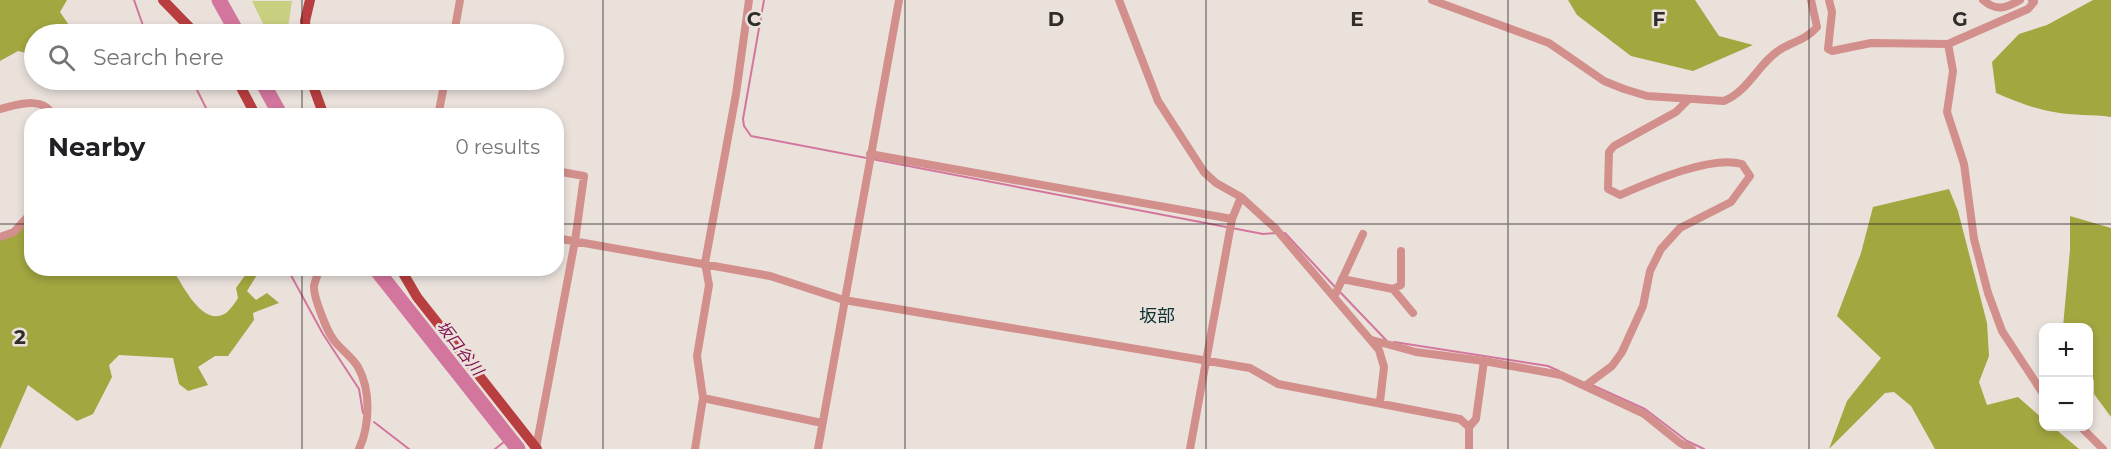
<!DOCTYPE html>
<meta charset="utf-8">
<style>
:root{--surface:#fff;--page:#f6f6f6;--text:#202124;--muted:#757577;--line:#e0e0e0}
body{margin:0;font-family:Montserrat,"Noto Sans JP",sans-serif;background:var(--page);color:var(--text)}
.controls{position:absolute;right:18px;bottom:18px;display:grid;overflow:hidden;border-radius:12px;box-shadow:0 3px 9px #0003}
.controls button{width:54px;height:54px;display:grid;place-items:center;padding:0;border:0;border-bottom:2px solid var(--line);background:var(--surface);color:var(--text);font:30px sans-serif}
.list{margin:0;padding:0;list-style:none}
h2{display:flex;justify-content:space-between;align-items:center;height:78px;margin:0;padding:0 24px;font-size:26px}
h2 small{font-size:20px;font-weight:400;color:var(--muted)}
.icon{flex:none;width:33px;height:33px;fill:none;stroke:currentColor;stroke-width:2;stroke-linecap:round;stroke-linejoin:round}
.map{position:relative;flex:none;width:2111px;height:449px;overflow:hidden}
.search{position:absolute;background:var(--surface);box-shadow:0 3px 9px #0003;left:24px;top:24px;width:540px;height:66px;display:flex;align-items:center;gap:15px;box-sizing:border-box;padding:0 21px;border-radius:33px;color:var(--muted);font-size:22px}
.panel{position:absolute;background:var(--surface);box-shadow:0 3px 9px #0003;left:24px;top:108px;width:540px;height:168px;border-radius:24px}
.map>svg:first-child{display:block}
</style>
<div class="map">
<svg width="2111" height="449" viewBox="0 0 2111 449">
<rect width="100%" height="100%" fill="#eae1db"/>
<path fill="#c9cf81" d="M252 1H292L287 34H268Z"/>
<path fill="#a2a740" d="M0 0H67L60 12 75 34H34V55L18 51 0 61Z
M1568 0H1695L1719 36 1753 45 1693 71 1631 56 1577 15Z
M2093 0H2111V117C2092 114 2073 116 2054 112 2034 109 2015 101 1996 93L1992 62 2019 34 2047 25Z
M1949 189 1958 211 1987 323 1989 356 1979 382 1987 405 2018 397 2043 419 2044 426 2053 427 2079 449H1935L1911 406 1894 392 1885 393 1829 449 1847 401 1881 358 1837 316 1861 253 1873 207Z
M2070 216 2111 228V417L2094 394V380L2089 376 2088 328 2063 327 2070 250Z
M31 219 32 268H87L88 271 179 269 174 272C184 287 203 328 226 313 230 310 235 303 238 298L236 288 246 274V269H254L257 275 247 291 256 300 267 293 279 303 253 313 254 320 228 356H215L198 367 208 385 188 391 179 384 173 358 119 355 109 365 112 377 93 414 77 421 28 385 0 449V238Z"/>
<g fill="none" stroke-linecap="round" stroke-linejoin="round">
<path stroke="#d3769e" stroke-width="2" d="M134 0 146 34
M764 0 743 119 744 126 751 136 1263 234 1276 233
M192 80 210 116
M1282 233H1285L1336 288
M287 268 323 334 359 389 363 413
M1340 292 1386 340
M1394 342 1548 366 1559 371
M1592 385 1645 409 1687 441 1704 449
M374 422 409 449
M495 449 509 438"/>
<path stroke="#d3769e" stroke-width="15" d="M219 0 238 34
M261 80 281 116
M375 268 518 449"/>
<path stroke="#d38f8b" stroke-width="8" d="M1119 0 1158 101 1204 172 1216 183 1241 197 1276 229 1379 350 1384 367 1380 402
M1432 0 1549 43 1604 81 1624 89 1647 96 1724 101C1749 91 1759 62 1781 49 1795 41 1807 39 1817 27L1811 0
M1829 0 1832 12 1828 49 1832 51 1871 43 1948 44 2028 9 2034 2 2032 0
M1983 0C1997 12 2006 8 2020 0
M454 34 460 0
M1948 44 1953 71 1947 112 1964 164 1974 239 1988 293 2002 331 2044 395
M0 109C17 105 44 95 53 116
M438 116 445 80
M870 154 1232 219
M0 237 14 232 32 212
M556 238 770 276 844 300 1250 368 1278 384 1460 419 1469 427V449
M320 268C318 274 315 281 314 286 313 296 327 331 333 339 340 349 351 356 358 367 371 390 370 425 359 449
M1342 279 1393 289 1401 285V251
M1393 289 1413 313
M1334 297 1363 234
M1372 340 1416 352 1484 361 1561 375 1644 414 1680 443 1692 449
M1585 386 1612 366 1622 352 1643 306 1650 271 1661 249 1680 228 1731 202 1750 176 1742 164C1711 155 1650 182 1620 195L1608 189 1609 152 1614 146 1676 112 1688 100
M703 398 822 423
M2080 426 2103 449
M1469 427 1476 419 1484 361
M536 448 575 241 584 176 556 171
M695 449 703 398 697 356 709 285 705 263 736 94 749 0
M818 449 899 0
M1190 449 1232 219 1241 197"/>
<path stroke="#b83e40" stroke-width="10" d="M163 0 196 34
M306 34 305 21 310 0
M237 80 256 116
M311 80 324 116
M400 268 417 297 537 449"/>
</g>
<path fill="none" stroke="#2f2c2a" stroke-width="1.5" stroke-opacity="0.55" d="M302 0V34M603 0V449M905 0V449M1206 0V449M1508 0V449M1809 0V449M302 80V116M0 224H32M556 224H2111M302 268V449"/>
<g text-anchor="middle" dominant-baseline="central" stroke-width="5" stroke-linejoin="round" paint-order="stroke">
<g font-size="16" font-style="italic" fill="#841351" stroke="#eae1db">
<text transform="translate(460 348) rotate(52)">坂口谷川</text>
</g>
<g font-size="18" fill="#103335" stroke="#eae1db">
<text x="1157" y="316">坂部</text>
</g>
</g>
<g font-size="20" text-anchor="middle" font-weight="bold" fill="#2f2c2a" stroke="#eae1db" stroke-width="5" stroke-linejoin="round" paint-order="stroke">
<text x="754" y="26">C</text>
<text x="1056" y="26">D</text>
<text x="1357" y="26">E</text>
<text x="1659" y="26">F</text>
<text x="1960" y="26">G</text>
<text x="20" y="344">2</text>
</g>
</svg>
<div class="controls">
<button>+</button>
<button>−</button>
</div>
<div class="search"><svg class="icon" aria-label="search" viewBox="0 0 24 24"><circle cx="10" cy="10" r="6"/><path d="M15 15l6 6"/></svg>Search here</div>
<section class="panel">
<h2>Nearby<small>0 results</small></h2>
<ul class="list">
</ul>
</section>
</div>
